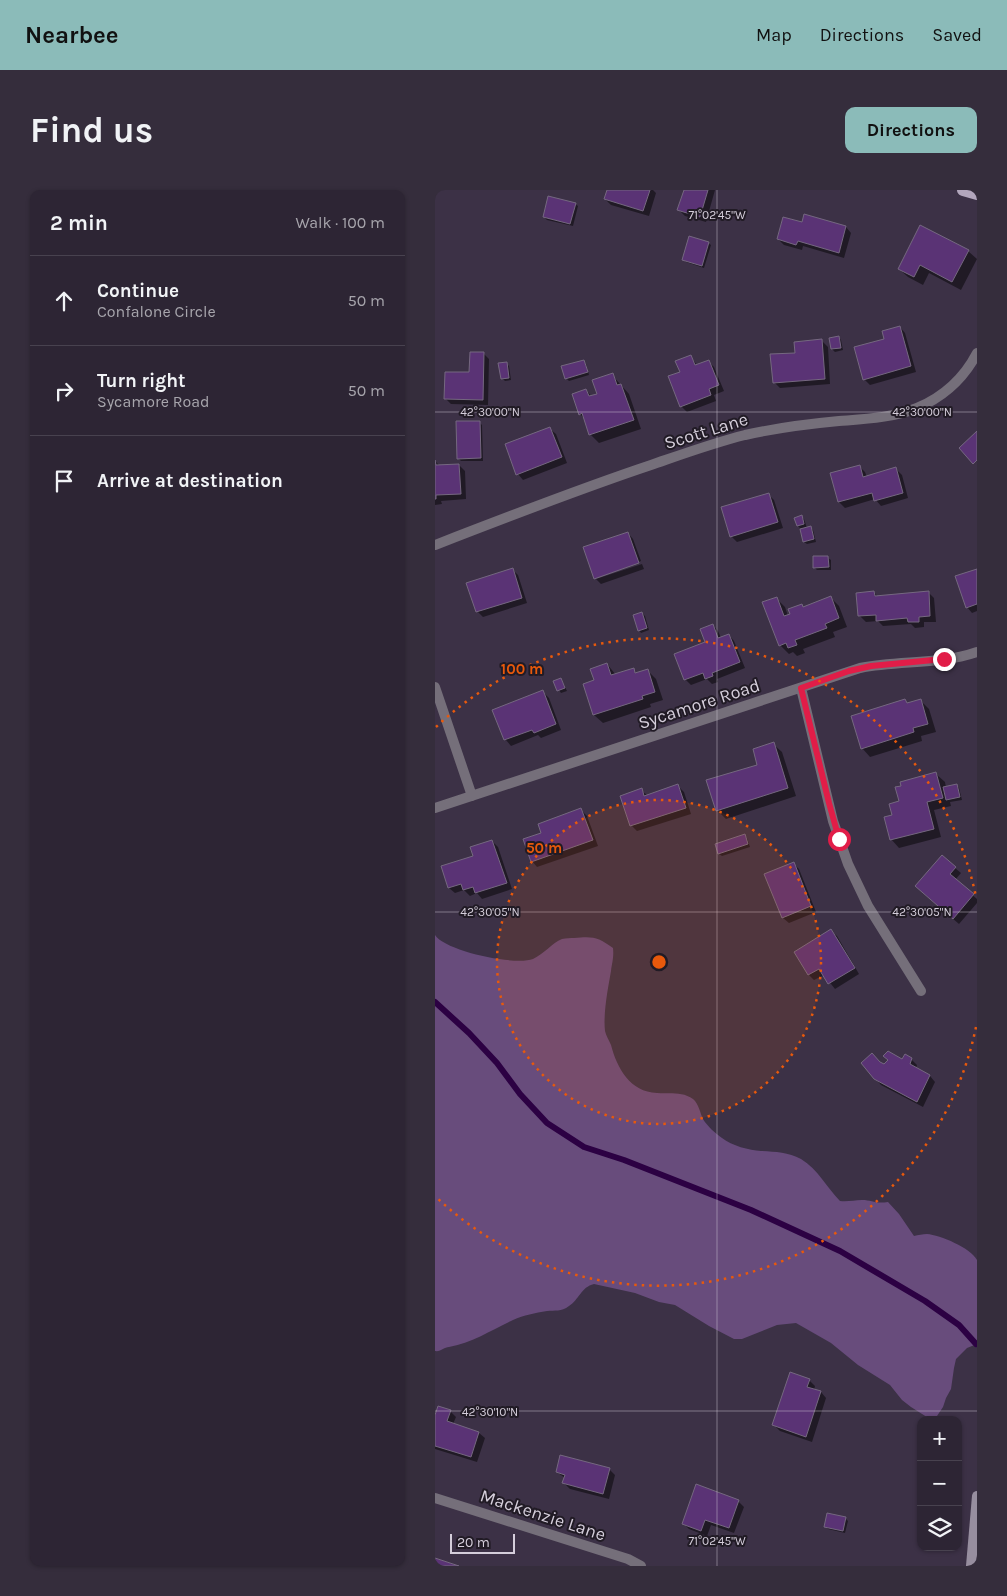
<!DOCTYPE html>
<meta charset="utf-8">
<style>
:root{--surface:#2d2534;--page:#352d3c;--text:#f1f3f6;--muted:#a7a5ac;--line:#48424f;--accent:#8bbbb9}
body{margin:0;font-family:Karla,sans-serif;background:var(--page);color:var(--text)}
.controls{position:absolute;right:15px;bottom:15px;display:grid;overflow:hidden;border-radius:10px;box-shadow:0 1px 4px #0004}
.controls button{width:45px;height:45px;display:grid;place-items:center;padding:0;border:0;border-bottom:1px solid var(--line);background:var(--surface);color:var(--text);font:25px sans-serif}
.scale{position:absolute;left:15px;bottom:12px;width:65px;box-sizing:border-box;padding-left:5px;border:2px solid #d5cedb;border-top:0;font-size:14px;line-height:18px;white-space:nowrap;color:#d5cedb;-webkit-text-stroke:4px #211b25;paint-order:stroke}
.stop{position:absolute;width:15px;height:15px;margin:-11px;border:4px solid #e11d48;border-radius:50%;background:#fff}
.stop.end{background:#e11d48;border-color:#fff;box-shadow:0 1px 5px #0008}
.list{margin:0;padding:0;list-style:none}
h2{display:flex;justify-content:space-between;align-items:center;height:65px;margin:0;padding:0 20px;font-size:21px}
h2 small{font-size:16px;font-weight:400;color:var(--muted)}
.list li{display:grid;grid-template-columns:32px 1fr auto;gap:15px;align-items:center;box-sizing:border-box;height:90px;padding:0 20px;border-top:1px solid var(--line)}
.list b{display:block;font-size:19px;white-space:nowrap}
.list p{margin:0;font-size:16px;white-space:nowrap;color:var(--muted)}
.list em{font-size:16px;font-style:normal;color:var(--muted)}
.icon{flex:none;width:28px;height:28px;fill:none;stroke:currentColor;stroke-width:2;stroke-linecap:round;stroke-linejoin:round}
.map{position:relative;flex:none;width:542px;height:1376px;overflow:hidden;border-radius:10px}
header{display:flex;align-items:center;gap:30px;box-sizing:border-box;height:70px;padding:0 25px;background:var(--accent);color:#111}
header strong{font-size:24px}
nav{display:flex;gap:28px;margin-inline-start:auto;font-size:18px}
.intro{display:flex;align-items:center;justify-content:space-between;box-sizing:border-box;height:120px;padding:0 30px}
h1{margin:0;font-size:35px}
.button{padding:12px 22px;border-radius:10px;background:var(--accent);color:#111;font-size:18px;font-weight:700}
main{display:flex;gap:30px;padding:0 30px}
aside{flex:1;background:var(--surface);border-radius:10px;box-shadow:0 1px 4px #0004}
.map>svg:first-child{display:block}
</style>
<header>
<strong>Nearbee</strong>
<nav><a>Map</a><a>Directions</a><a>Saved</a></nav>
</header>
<div class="intro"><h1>Find us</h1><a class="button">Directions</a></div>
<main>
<aside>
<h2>2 min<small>Walk · 100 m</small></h2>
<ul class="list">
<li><svg class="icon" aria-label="ahead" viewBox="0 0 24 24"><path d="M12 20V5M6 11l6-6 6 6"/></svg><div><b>Continue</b><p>Confalone Circle</p></div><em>50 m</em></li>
<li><svg class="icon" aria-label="right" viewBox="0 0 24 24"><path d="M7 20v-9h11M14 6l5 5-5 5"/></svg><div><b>Turn right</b><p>Sycamore Road</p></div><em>50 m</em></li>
<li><svg class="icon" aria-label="arrive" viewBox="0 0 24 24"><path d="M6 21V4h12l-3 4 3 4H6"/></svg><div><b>Arrive at destination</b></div></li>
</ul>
</aside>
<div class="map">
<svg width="542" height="1376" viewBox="0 0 542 1376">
<rect width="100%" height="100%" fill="#3c3146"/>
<path fill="#684c7c" d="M0 745C10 761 80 776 98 769 109 764 117 753 127 749 131 748 136 748 139 748 158 746 163 747 178 758 179 768 177 772 176 781 173 798 168 824 170 841 171 846 174 850 176 855 182 878 195 902 222 903 234 904 247 901 258 909 264 914 265 923 268 929 272 936 281 944 287 948 297 956 314 960 326 961 340 962 353 962 366 969 383 979 392 998 405 1011 413 1012 419 1010 427 1010 437 1010 440 1014 453 1012L464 1024 479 1046C483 1045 488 1044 492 1044 505 1045 536 1058 542 1070V1154L532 1158 521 1169 519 1178 516 1199 511 1208 508 1217 500 1229H495L476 1217 467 1210 455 1195 423 1175 396 1153 361 1133 342 1135 307 1149H299L274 1136 240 1115 224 1112 200 1103 159 1094C146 1097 144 1110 134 1116 126 1122 120 1120 112 1121 100 1123 89 1125 78 1130 56 1140 39 1152 14 1157 9 1157 6 1162 0 1161Z"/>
<path fill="#0007" d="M173 0H218L221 3 214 26 176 15 170 9Z
M250 0H280L271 32 250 26 244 20Z
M140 14 143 16 138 36 112 30 109 27Z
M368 34 411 37 416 43 409 68 368 56 367 60 349 55 343 49Z
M273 53 276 55 269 78 251 72 249 70Z
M533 61 542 69 526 100 494 83 488 95 473 87 464 79Z
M465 137 470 143 481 182 435 195 429 189 451 150Z
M404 147 406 150 408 160 400 162 397 159Z
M387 151 393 157 395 194 345 198 339 192 361 164Z
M48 163 54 169 53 215 16 214 10 208 36 184Z
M255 166 262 175 273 171 279 177 289 201 279 205 281 211 252 222 246 216V182Z
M148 171 151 174 154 185 134 191 131 188Z
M71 173 74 176 76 190 70 191 67 188Z
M177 185 194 204 206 239 164 253 155 244 150 229 145 224 151 200 157 207 163 204Z
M44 232 47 235 48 271H26L24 269Z
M115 239 121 244 132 273 88 290 83 284Z
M0 271 5 276 24 275 30 281 31 309 6 311 7 314 0 315Z
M424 276 430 282 432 287 461 279 467 285 473 308 446 316 440 309 410 318 404 312 397 284Z
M333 304 339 310 348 338 302 352 296 346Z
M366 327 369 329 372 338 375 337 378 340 381 352 372 354 369 352 366 339 363 336 361 329Z
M193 343 198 349 206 371 161 387V389L207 374 209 379 166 394 160 388Z
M393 368 396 370V380H382L379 377Z
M78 380 83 385 92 413 48 427 42 421Z
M542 380V421L537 423 532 417Z
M439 402 443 407 493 402 499 408 501 432H489V437L480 438 476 434 448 436 443 431 431 432 425 426Z
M341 408 350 417 353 426 366 415 369 418 396 408 404 416 412 437 398 442 400 447 368 459 370 463 362 466 358 462 354 464 345 455Z
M207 423 210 426 214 440 206 443 204 440Z
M278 435 283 441 286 448 294 445 299 451 310 478 282 489 283 492 277 494 272 489 256 495 250 489 271 453Z
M172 474 181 485 198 480 202 484 213 481 221 489 228 510 215 514 216 517 168 533 159 525 150 495 161 491Z
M126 489 132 501 126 503 124 500Z
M108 502 114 508 126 540 106 548 103 545 76 556 71 550 59 521Z
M485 510 494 519 501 542 486 546 487 551 435 567 427 558 470 511 473 514Z
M338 554 347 562 361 606 291 629 282 620 324 575Z
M501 584 510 592 511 598 522 595 524 598 527 610 515 612 516 616 499 620 506 647 464 658 456 649 459 626 466 612Z
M243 596 249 602 256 624 202 641 196 635 206 600 213 606Z
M146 620 152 626 163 656 102 677 97 671Z
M310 646 312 648 315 657 287 666 284 664Z
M57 651 63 657 77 699 47 709 42 703 35 706 29 700 20 703 14 698 7 677 40 666Z
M358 673 364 679 381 722 354 733 348 728Z
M520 678 526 683 520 690 542 709V713L524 734 487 702Z
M396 741 402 746 424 784 400 799 389 785 379 790 374 785Z
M476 869 482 875 481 878 495 886 500 892 488 917 446 895 440 888 449 876Z
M374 1190 380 1196 379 1200 386 1202 391 1208 377 1252 345 1241 339 1235Z
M15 1221 21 1227 18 1234 44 1243 50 1248 42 1272 0 1259V1229Z
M174 1279 180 1285 174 1309 135 1299 129 1293 130 1288 122 1282Z
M303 1311 309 1317 299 1343 276 1335 272 1346 254 1339 248 1333Z
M410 1328 413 1331 410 1343 393 1339 391 1337Z"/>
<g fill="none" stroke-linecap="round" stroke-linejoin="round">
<path stroke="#2c0143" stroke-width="6" d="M0 812 34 843 62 873 85 904 112 933 149 957 189 970 316 1020 405 1061 490 1111 524 1135 541 1154"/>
</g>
<path fill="#5a3375" stroke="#756880" d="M172 0H215L208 21 169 9Z
M249 0H273L265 27 242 20Z
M113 6 141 13 135 34 108 27Z
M369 24 411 36 404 63 363 51 361 55 342 49 348 27 367 32Z
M485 35 534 60 517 92 485 75 479 87 463 79Z
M254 46 274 52 267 76 247 70Z
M465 136 476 176 428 190 419 157 449 149 447 141Z
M404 146 406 158 396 159 394 148Z
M387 149 390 189 338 193 335 164 360 163 359 152Z
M35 162H49L48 210 9 209 10 182H34Z
M256 165 260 175 274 170 284 195 274 199 276 205 245 217 233 186 245 182 240 171Z
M149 170 153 182 130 189 126 176Z
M72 172 74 188 66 189 63 173Z
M178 183 182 195 186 194 199 230 154 245 147 223 144 225 137 204 151 199 154 206 162 204 157 190Z
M21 231H45L46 268 22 269Z
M115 237 127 267 81 285 70 254Z
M542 241V270L538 274 524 258Z
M0 270 1 275 24 274 26 304 1 305V309H0Z
M425 275 428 287 461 277 468 303 439 311 437 303 403 312 395 283Z
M334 303 343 332 295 347 286 317Z
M367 325 369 334 362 336 359 328Z
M376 336 379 349 368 352 365 339Z
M193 342 204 373 159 389 148 357Z
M378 366H393L394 377 378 378Z
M78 378 87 408 41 422 31 393Z
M542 379V414L531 418 520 386Z
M439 401 440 406 494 401 495 426 484 427V432H473L472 428 441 431V425L423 426 421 403Z
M396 406 404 428 390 434 392 438 360 450 362 455 353 458 351 453 344 456 327 412 342 407 349 426 355 424 353 419 367 414 368 417Z
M207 422 212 438 203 441 198 425Z
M278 434 283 448 294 444 305 472 277 483 278 486 270 489 268 483 249 490 239 464 270 452 265 439Z
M172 473 176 485 199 478 200 483 213 479 220 502 207 506 208 509 158 525 148 494 159 490 155 479Z
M126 488 130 498 122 501 118 491Z
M108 500 121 534 99 543 97 540 69 550 57 520Z
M470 509 472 513 486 509 493 534 478 538 479 542 426 559 416 526Z
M339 552 353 598 281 621 271 590 322 575 318 559Z
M501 582 508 608 492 612 499 639 455 650 449 627 457 625 454 614 464 611 460 597 466 596 465 592Z
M243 594 251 618 195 636 185 606 207 598 209 606Z
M522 594 525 607 511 610 508 597Z
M146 618 158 650 96 672 88 649 106 643 103 634Z
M310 644 313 654 283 664 280 654Z
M57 650 72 693 40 703 38 697 28 700 26 694 13 698 6 676 38 666 35 657Z
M507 665 521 677 515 684 539 704 518 729 480 696Z
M359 672 376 716 347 728 329 684Z
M396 739 420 778 393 794 384 779 373 785 359 762Z
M453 861 467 869 470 864 477 868 475 874 495 885 482 912 439 889 426 873 437 863 445 872 449 874 453 870 448 866Z
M355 1182 375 1189 372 1197 386 1201 371 1247 337 1235Z
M3 1216 16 1220 12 1231 44 1242 36 1267 0 1256V1225Z
M125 1265 175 1278 168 1304 127 1293 130 1285 121 1282Z
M261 1294 304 1310 294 1338 270 1330 266 1341 247 1334Z
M392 1323 411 1327 408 1341 389 1337Z
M0 1368 24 1376H0Z"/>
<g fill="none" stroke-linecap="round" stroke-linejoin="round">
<path stroke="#756f7a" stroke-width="10" d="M0 355C72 327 144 299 216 275 248 264 278 253 310 245 341 238 372 234 404 231 430 229 457 228 482 218 508 207 529 188 542 163
M0 497 37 606
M366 498 398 631 413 674 433 716 486 801
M0 618 425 478C464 470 505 475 542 462
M0 1308 193 1369 206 1376"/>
<path stroke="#978e9f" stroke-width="10" d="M536 1376 542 1306"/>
<path stroke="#b2a6bc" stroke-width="12" d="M528 0 542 4"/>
</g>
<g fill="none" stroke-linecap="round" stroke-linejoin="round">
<path stroke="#e11d48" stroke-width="6" d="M404 649 394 613 366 498 414 481 436 476 509 469"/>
</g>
<path fill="none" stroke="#d5cedb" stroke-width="1" stroke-opacity="0.45" d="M282 0V1376M0 222H542M0 722H542M0 1221H542"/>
<circle cx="224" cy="772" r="162" fill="#e8590c" fill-opacity=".12"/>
<g fill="none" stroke="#e8590c" stroke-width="2.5" stroke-dasharray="2.5 5">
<circle cx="224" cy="772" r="162"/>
<path d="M541 837A324 324 0 0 1 1 1007M1 537A324 324 0 0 1 541 707"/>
</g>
<g text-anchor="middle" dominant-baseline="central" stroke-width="4" stroke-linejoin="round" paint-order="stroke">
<g font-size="18" fill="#d5cedb" stroke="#211b25">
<text transform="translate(271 241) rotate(-17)">Scott Lane</text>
<text transform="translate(264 514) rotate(-18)">Sycamore Road</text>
<text transform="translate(108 1325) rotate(18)">Mackenzie Lane</text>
</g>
</g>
<g font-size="12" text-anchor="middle" fill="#d5cedb" stroke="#211b25" stroke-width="4" stroke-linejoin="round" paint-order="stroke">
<text x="282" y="29">71°02'45"W</text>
<text x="487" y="226">42°30'00"N</text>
<text x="55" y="226">42°30'00"N</text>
<text x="55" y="726">42°30'05"N</text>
<text x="487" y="726">42°30'05"N</text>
<text x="55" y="1226">42°30'10"N</text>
<text x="282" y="1355">71°02'45"W</text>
</g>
<circle cx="224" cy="772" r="8" fill="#e8590c" stroke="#211b25" stroke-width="2.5"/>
<g font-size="15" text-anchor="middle" font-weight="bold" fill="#e8590c" stroke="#211b25" stroke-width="4" stroke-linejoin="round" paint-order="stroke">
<text x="87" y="484">100 m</text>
<text x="109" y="663">50 m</text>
</g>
</svg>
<div class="controls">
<button>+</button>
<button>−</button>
<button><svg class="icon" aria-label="layers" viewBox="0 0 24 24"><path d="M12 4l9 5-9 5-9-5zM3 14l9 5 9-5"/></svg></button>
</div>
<div class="scale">20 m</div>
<div class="stop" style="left:404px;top:649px"></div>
<div class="stop end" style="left:509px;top:469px"></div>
</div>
</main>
